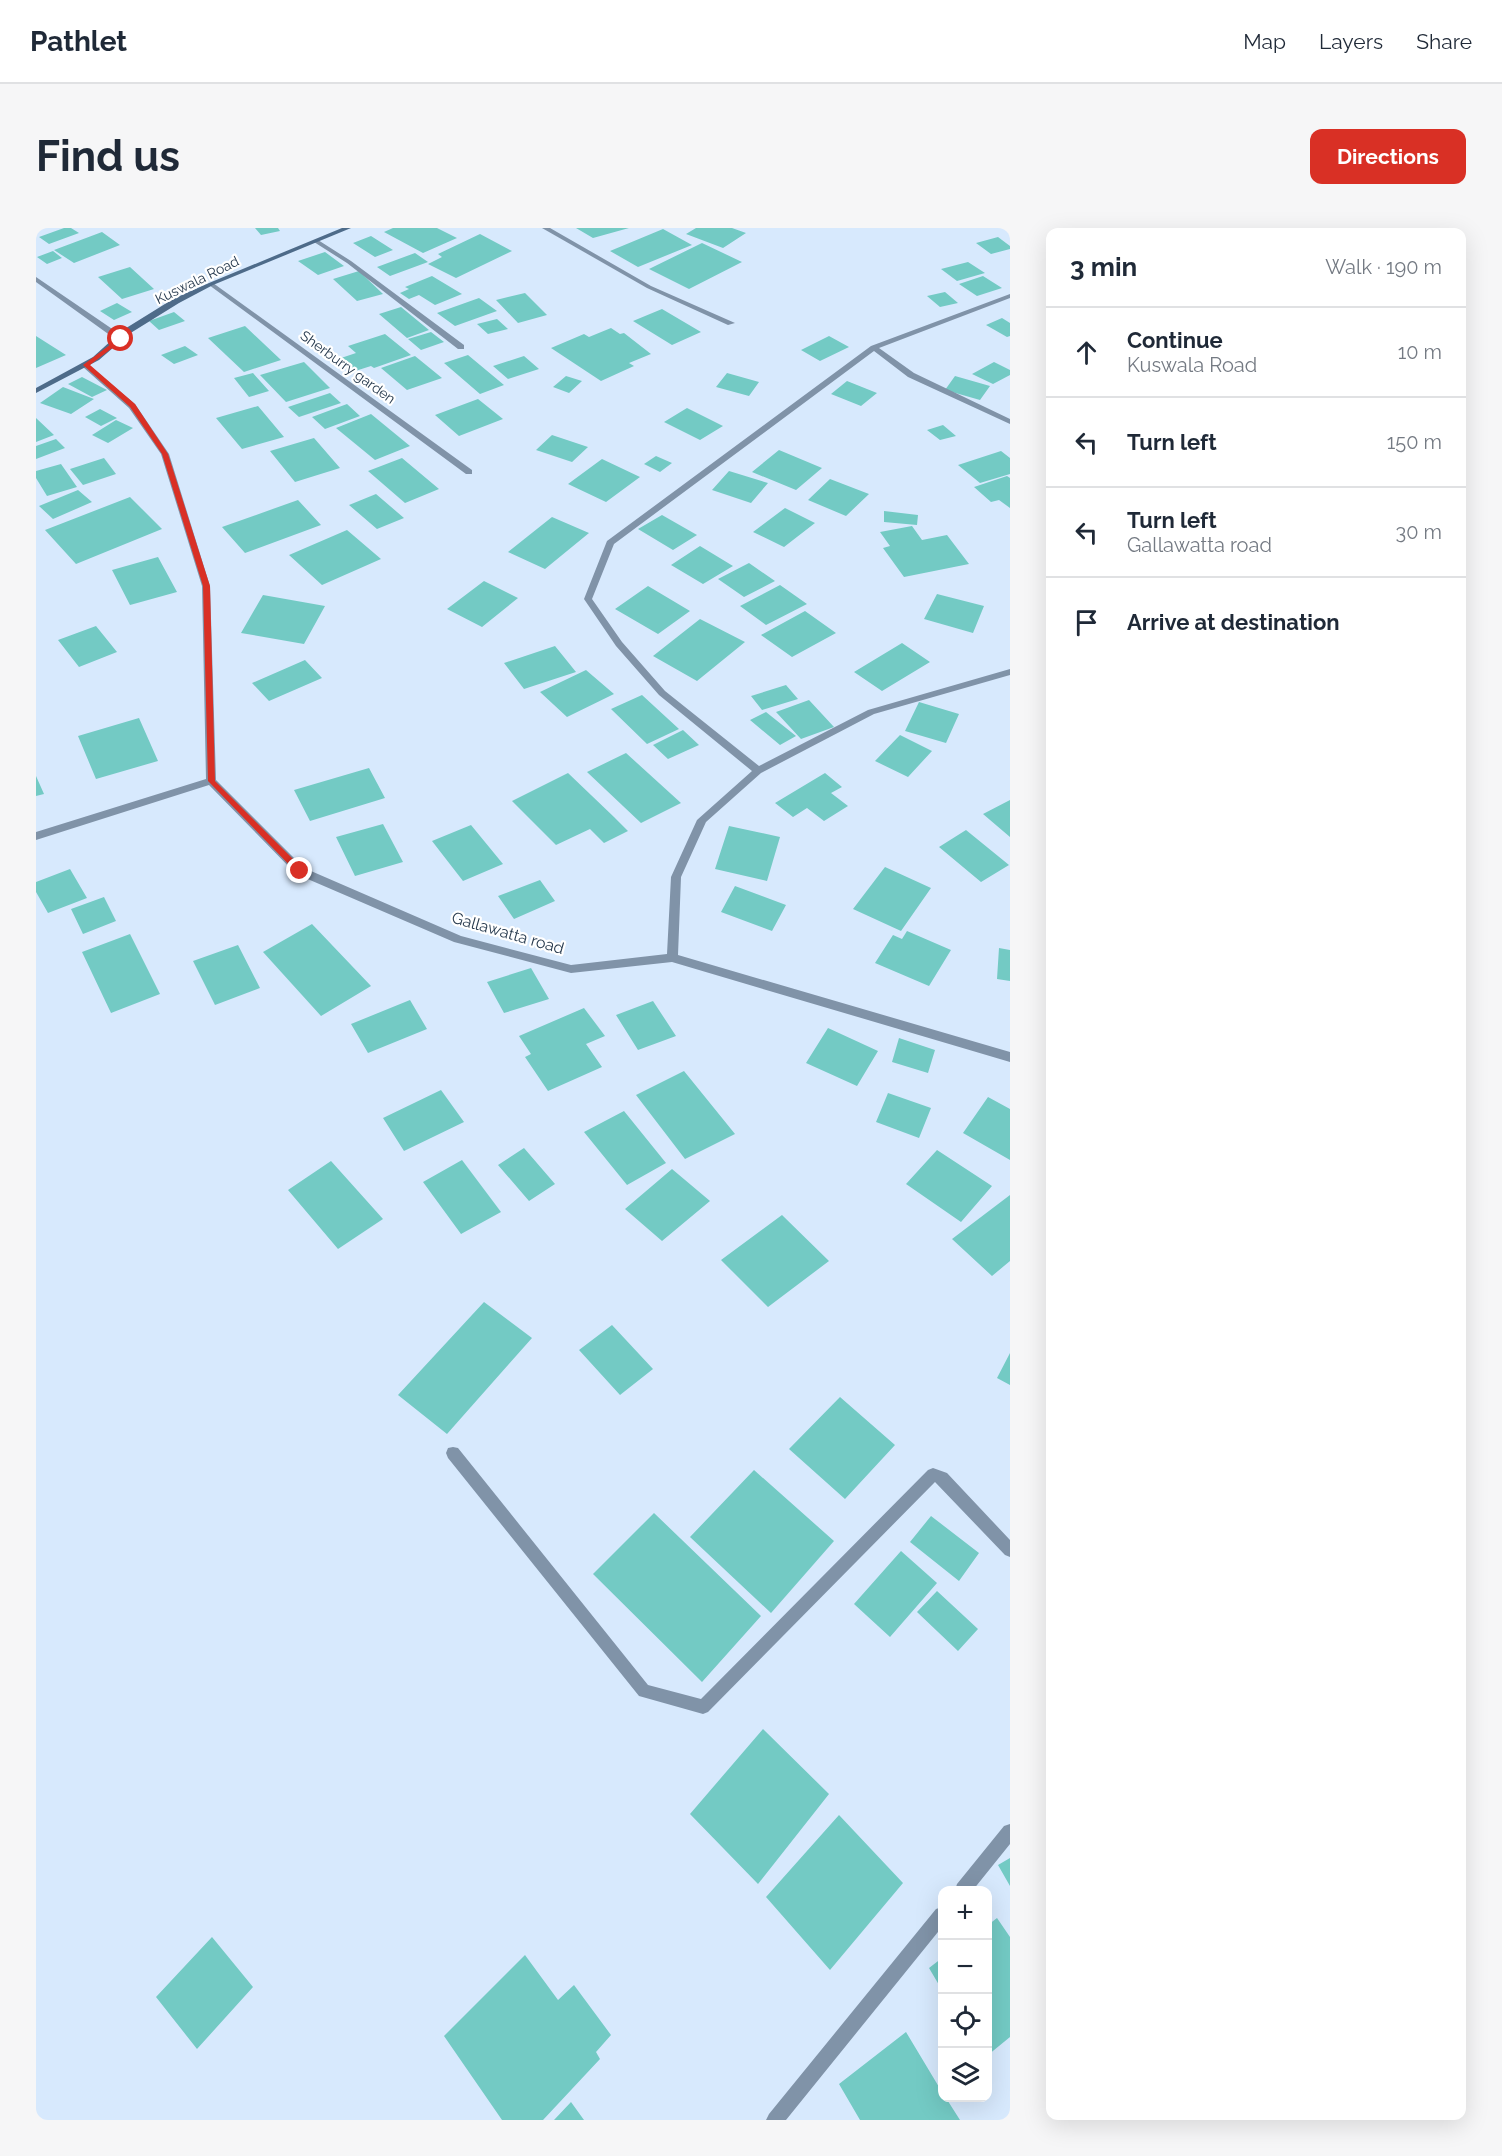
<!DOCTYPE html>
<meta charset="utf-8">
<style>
:root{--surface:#fff;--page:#f6f6f7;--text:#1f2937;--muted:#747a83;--line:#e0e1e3;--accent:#d93025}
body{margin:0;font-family:Raleway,sans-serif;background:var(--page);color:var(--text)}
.controls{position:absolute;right:18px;bottom:18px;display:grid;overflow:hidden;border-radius:12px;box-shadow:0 6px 24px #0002}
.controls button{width:54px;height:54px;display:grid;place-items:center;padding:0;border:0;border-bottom:2px solid var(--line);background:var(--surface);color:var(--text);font:30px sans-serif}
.stop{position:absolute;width:18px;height:18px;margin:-14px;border:4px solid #d93025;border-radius:50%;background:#fff}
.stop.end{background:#d93025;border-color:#fff;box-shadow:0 2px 6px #0008}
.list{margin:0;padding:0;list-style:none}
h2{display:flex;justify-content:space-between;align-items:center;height:78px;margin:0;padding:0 24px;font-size:26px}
h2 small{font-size:20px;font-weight:400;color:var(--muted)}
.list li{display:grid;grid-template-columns:39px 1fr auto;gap:18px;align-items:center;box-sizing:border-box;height:90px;padding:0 24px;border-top:2px solid var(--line)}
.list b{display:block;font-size:22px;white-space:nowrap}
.list p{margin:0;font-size:20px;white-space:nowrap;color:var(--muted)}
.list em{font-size:20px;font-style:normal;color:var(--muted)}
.icon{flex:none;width:33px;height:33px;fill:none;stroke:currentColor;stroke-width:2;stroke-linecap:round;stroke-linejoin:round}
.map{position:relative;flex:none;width:974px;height:1892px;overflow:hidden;border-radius:12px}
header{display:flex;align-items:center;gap:36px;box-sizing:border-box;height:84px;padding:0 30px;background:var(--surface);border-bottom:2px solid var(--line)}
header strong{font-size:28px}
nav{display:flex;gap:33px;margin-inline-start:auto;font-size:21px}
.intro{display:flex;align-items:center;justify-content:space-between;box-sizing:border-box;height:144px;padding:0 36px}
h1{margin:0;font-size:42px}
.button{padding:15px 27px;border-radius:12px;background:var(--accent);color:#fff;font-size:21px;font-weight:700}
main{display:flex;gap:36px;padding:0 36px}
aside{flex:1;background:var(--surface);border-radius:12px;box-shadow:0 6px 24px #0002}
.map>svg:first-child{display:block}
</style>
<header>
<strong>Pathlet</strong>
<nav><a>Map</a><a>Layers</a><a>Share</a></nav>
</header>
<div class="intro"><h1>Find us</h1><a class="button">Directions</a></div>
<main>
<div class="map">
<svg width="974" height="1892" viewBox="0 0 974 1892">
<rect width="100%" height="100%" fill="#d7e9fd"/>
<path fill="#73cac4" d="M28 0H35L43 5 13 16 3 9Z
M219 0H242L244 3 225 7Z
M357 0H401L421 10 387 25 348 4Z
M540 0H593L557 10Z
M660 0H696L710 5 687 20 650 6Z
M627 1 656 17 602 39 574 23Z
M66 4 84 17 38 35 18 22Z
M444 6 476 23 420 50 392 36 406 29 402 26Z
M335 8 357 22 339 29 317 15Z
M962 9 974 18V21L955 26 940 15Z
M666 15 706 34 653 61 613 41Z
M17 23 26 30 11 36 1 29Z
M289 24 308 38 282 47 262 33Z
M379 25 392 34 354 48 341 39Z
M932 34 949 45 921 53 905 41Z
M94 39 118 61 86 71 62 49Z
M323 43 347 66 321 73 297 51Z
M396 48 426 66 399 77 383 67 373 71 364 65 373 61 369 59Z
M947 48 966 60 941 68 923 56Z
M909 64 922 75 904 79 891 68Z
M489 65 511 87 482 95 460 72Z
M443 70 461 83 419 98 401 85Z
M81 75 96 84 78 92 64 83Z
M365 79 393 102 371 110 343 86Z
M626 81 665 104 636 117 597 93Z
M138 84 149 93 123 102 113 93Z
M966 90 974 95V108L971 109 950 97Z
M461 91 472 101 452 106 441 96Z
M209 98 245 132 208 144 172 110Z
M575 100 584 106 588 105 615 126 593 135 598 138 565 153 515 120 548 106 553 109Z
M395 104 408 114 385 122 372 111Z
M349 106 375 127 338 140 335 138 316 144 302 131 320 125 312 118Z
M0 108 30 127 0 140Z
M793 108 813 119 784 133 765 122Z
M149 118 162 127 138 136 125 127Z
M432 127 468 157 444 166 408 135Z
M379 128 406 150 371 162 345 140Z
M488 128 503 141 472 151 457 138Z
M268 134 294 160 250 174 224 147Z
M958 134 974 142V147L957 156 936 146Z
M217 145 233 163 213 169 198 150Z
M691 145 723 154 713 168 680 159Z
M530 148 546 153 533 165 517 159Z
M919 148 954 158 944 172 909 162Z
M46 149 71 162 56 169 32 156Z
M811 153 841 165 825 178 795 166Z
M27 159 58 171 35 186 4 175Z
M294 165 305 175 263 189 252 179Z
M442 171 467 191 423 208 399 187Z
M311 176 324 188 289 201 276 189Z
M222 178 248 209 206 221 180 190Z
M651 180 687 198 664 212 628 194Z
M64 181 81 190 65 198 49 189Z
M335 186 374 218 339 232 300 200Z
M0 190 18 207 0 214Z
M80 192 97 200 72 215 56 207Z
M907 197 920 208 904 212 891 202Z
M516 207 552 219 536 234 500 222Z
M278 210 304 240 259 254 234 223Z
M20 211 29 220 0 231V218Z
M743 222 786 240 760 262 716 244Z
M965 223 974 230V246L944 255 922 237Z
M620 228 636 235 624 244 608 236Z
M68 230 80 246 47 257 34 241Z
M366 230 403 261 369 275 332 243Z
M566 231 604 249 570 274 532 256Z
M25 236 41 259 11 268 0 250V243Z
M693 243 732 255 715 275 676 262Z
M971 248 974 250V280L963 272 955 274 938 259Z
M794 251 833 266 810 288 772 272Z
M42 262 56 274 17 291 3 278Z
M340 266 368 290 341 301 313 277Z
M94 269 126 301 40 336 9 302Z
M262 272 285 297 209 325 186 299Z
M749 280 779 295 748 319 717 304Z
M848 283 882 287 881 297 848 294Z
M626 287 661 307 637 322 602 301Z
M516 289 553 305 509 341 472 324Z
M876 298 886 312 911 307 933 336 868 349 847 320 854 318 844 304Z
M311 302 345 331 286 357 253 327Z
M664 318 697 338 667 356 635 337Z
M122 329 141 364 94 377 76 342Z
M713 335 739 353 708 369 682 351Z
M448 353 482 370 446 399 411 381Z
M744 357 771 376 730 397 704 378Z
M612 358 654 383 622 406 579 381Z
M901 366 948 378 937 405 888 391Z
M227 367 289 378 268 416 205 405Z
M769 383 800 405 756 429 725 407Z
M664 391 709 414 661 453 617 428Z
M60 398 81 424 43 439 22 412Z
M866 415 894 434 846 463 818 444Z
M519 418 540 444 488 461 468 435Z
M269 432 286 450 233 473 216 455Z
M550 442 578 466 531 489 504 464Z
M750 457 762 471 726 482 715 468Z
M606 467 643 501 611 516 575 481Z
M773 472 798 499 765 511 740 484Z
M883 474 923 486 910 515 869 503Z
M730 484 760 508 744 517 714 492Z
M103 490 122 533 60 551 42 508Z
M647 502 663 517 632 531 617 517Z
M864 507 896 523 872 549 839 533Z
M590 525 645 575 605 595 551 544Z
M333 540 349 570 274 593 258 562Z
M532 545 578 589 592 603 568 615 554 601 520 617 476 573Z
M789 545 806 559 795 565 812 578 788 593 771 580 757 589 739 575Z
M0 548 8 566 0 568Z
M974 572V609L947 586Z
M347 596 367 634 319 648 300 609Z
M435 597 467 636 427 653 396 613Z
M693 598 744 609 731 653 679 641Z
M930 602 973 637 945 654 903 619Z
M849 639 895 660 865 703 817 681Z
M34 641 51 670 12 685 0 664V654Z
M504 652 519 673 478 691 462 668Z
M699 658 750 677 736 703 685 684Z
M68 669 80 693 47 706 35 681Z
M276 696 335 758 285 788 227 724Z
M871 703 915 722 893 758 839 735 857 707 866 711Z
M94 706 124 766 75 785 46 724Z
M202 717 224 760 179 777 157 733Z
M963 720 974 722V753L961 751Z
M495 740 513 771 468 785 451 754Z
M374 772 391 801 332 825 315 796Z
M617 773 640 808 602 822 580 787Z
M548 780 569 808 550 816 566 839 512 863 489 829 495 826 483 808Z
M792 800 842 823 821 858 770 835Z
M863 810 899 822 892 845 856 834Z
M648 843 699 906 649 931 600 867Z
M405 862 428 894 368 923 347 890Z
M852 865 895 880 883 910 840 894Z
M952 869 974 881V932L927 905Z
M588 883 630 935 591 957 548 904Z
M488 920 519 956 493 973 462 937Z
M901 922 956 958 925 994 870 956Z
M426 932 465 984 425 1006 387 954Z
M295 933 347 991 302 1021 252 962Z
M636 941 674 973 626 1013 589 981Z
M974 967V1033L956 1048 916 1011Z
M746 987 793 1033 732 1079 685 1032Z
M448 1074 496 1110 411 1206 362 1167Z
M576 1097 617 1141 584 1167 543 1122Z
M974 1125V1157L961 1150Z
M804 1169 859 1217 809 1271 753 1221Z
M718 1242 798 1313 735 1385 654 1309Z
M618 1285 725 1388 666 1454 557 1346Z
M895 1288 943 1325 923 1353 874 1314Z
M865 1323 901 1355 854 1409 818 1376Z
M901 1363 942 1401 922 1423 881 1384Z
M727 1501 793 1566 722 1656 654 1586Z
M803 1587 867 1655 794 1742 730 1669Z
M974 1630V1658L962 1637Z
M961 1690 974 1709V1809L952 1827V1697Z
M176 1709 217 1759 161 1821 120 1769Z
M489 1727 522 1772 538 1757 575 1807 560 1824 564 1831 507 1892H466L408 1808Z
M906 1730V1762L893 1740Z
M870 1804 906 1864V1870H910L924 1892H824L803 1856Z
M535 1874 548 1892H518Z"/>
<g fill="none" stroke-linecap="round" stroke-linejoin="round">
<path fill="#8093a8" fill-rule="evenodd" d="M506 0H514L615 58 699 95 692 97 611 60Z
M278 12H282L315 33 428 117V121H422L311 35 278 14Z
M0 49 88 109V113H82L0 54Z
M173 55H177L436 242V246H430L173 57Z
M974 66V70L843 120 878 145 974 191V196L872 149 838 123 578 316 556 371 586 414 629 463 723 538 832 482 974 441V447L838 486 725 545 670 594 645 649 642 727 974 824V834L636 734 535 745 418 714 260 646 173 557 0 612V604L170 551 166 358 125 226 93 180 47 139 46 137 50 135 99 176 133 226 174 358 180 552 268 640 425 708 535 737 631 726 635 649 661 592 716 543 623 467 580 418 548 371 571 313 835 118Z
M417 1219 422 1220 612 1457 665 1471 892 1242 897 1240 911 1245 974 1312V1329L969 1327 899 1254 672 1484 667 1486 603 1468 412 1230 410 1225 412 1220Z
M974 1596V1616L937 1662H919L921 1656 968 1598Z
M906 1679V1699L750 1892H730L733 1886 900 1681Z"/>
<path fill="#4e6b89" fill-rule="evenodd" d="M306 0H315L177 57 143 75 93 106 63 132 0 165V160L57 129 87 102 137 71 173 55Z"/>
</g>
<path fill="#d93025" d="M83 110 88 111 54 137 99 176 132 226 174 358 179 553 267 641V645H261L172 553 167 358 126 226 94 179 47 137Z"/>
<g text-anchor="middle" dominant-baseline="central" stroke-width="4.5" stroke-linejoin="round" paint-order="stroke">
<g font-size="14" fill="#273a4e" stroke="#fff">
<text transform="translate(161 52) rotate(-26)">Kuswala Road</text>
<text transform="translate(312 139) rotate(36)">Sherburry garden</text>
</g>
<g font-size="16" fill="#273a4e" stroke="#fff">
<text transform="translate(472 705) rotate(16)">Gallawatta road</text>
</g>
</g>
</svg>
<div class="controls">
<button>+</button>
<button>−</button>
<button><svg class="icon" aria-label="locate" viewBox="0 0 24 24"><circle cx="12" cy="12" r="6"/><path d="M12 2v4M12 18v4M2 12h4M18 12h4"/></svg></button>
<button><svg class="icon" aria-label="layers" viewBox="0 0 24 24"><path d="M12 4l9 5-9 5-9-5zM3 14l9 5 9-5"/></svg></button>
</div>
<div class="stop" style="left:85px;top:111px"></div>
<div class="stop end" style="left:264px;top:643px"></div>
</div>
<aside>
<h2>3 min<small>Walk · 190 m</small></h2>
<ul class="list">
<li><svg class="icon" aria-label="ahead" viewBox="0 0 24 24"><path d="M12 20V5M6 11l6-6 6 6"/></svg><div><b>Continue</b><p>Kuswala Road</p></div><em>10 m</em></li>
<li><svg class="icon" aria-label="left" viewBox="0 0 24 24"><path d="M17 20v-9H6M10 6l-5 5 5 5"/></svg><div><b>Turn left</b></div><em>150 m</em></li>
<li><svg class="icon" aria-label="left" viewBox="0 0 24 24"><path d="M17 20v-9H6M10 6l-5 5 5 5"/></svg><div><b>Turn left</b><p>Gallawatta road</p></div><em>30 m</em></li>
<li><svg class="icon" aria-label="arrive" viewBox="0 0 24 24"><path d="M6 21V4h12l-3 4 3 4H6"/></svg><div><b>Arrive at destination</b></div></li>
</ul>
</aside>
</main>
